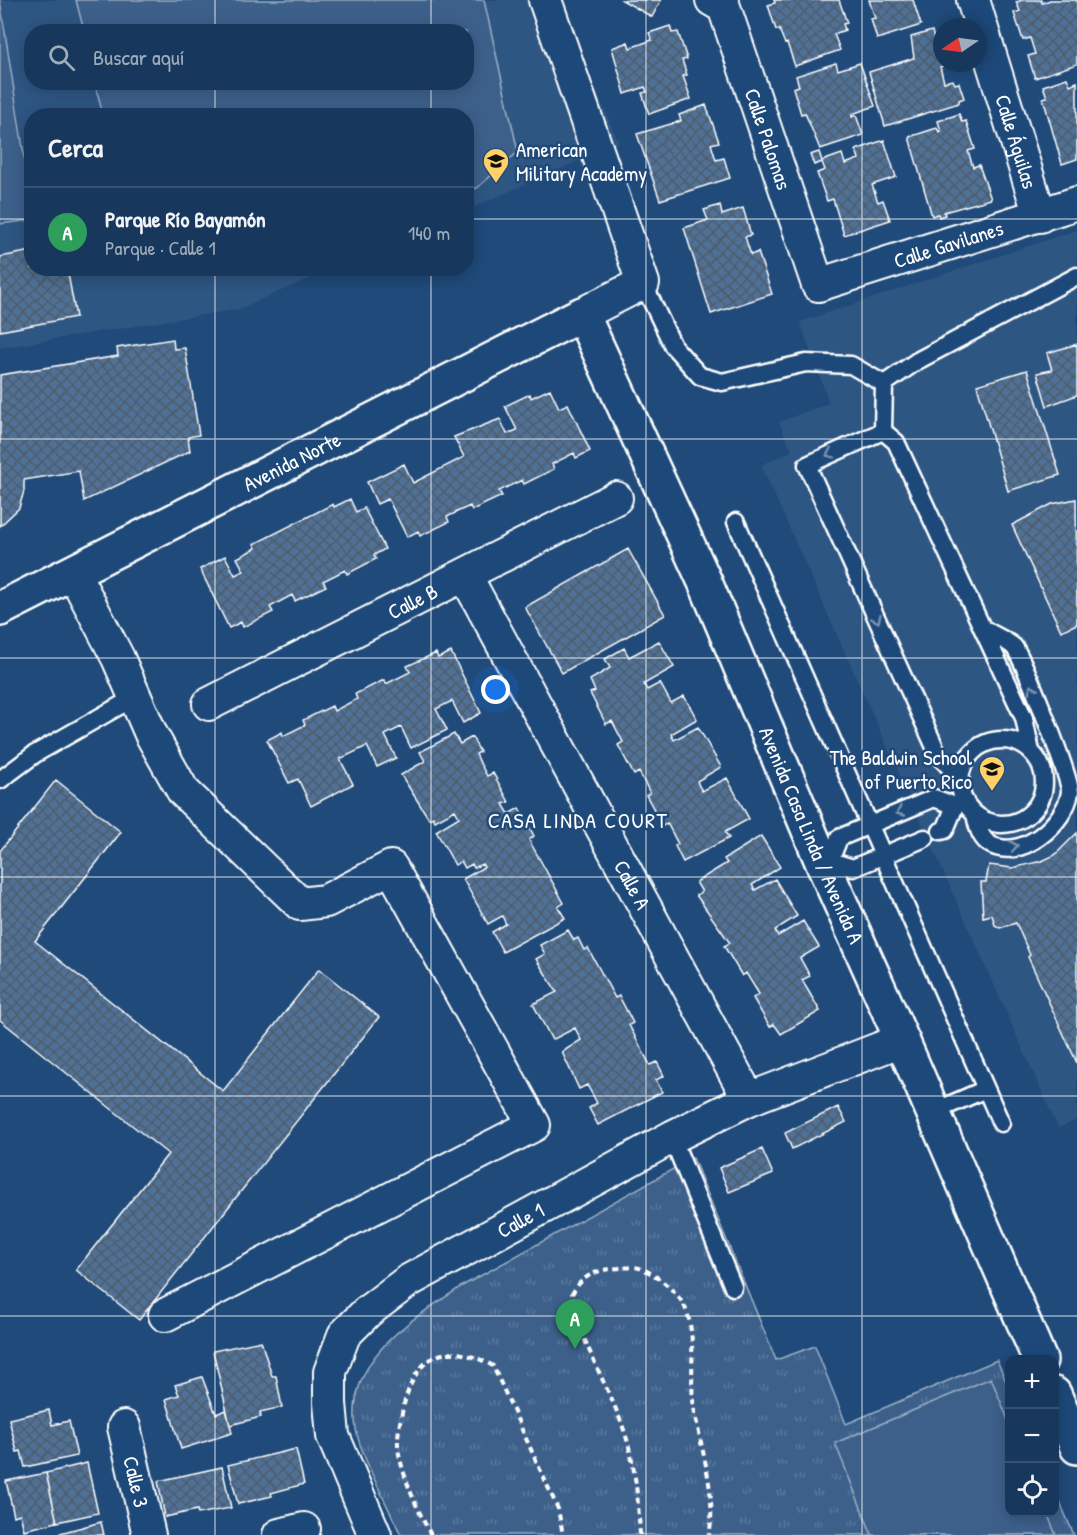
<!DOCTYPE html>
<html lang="es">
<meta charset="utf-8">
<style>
:root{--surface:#17385c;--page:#203f62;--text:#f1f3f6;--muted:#9eacbb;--line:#365272;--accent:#e69b98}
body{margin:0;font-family:"Patrick Hand",sans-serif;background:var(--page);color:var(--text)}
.controls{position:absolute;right:18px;bottom:18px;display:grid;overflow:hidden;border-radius:12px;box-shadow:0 3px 15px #0003}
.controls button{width:54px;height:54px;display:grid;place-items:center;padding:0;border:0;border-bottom:2px solid var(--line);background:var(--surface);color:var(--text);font:30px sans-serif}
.compass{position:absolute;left:933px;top:18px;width:54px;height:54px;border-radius:50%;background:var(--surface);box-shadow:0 3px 15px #0003;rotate:257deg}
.you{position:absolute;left:496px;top:690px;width:21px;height:21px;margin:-15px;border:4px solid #fff;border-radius:50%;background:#1a73e8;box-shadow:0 0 0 9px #1a73e833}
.badge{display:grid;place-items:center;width:39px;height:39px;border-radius:50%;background:var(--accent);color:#fff;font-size:20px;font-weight:700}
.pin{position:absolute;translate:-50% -50px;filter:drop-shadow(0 2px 3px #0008)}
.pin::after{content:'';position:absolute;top:32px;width:21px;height:18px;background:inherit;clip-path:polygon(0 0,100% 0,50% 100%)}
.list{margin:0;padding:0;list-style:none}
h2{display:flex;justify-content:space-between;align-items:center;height:78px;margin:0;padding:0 24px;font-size:26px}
h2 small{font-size:20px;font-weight:400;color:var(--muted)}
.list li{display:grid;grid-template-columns:39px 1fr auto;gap:18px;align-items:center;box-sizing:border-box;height:90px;padding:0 24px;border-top:2px solid var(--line)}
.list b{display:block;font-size:22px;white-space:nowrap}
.list p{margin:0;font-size:20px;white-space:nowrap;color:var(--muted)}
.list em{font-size:20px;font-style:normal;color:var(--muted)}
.icon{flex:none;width:33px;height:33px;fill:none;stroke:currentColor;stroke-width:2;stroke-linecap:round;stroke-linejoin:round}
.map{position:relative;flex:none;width:1077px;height:1535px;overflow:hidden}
.search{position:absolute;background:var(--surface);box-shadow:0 3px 15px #0003;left:24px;top:24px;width:450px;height:66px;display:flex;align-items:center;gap:15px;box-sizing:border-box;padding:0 21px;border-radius:24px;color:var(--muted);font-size:22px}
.panel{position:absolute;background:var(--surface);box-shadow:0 3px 15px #0003;left:24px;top:108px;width:450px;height:168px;border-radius:24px}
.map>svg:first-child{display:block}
</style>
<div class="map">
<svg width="1077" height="1535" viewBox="0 0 1077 1535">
<defs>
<pattern id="park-tufts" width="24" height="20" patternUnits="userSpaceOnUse" patternTransform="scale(1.5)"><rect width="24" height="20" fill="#3c618b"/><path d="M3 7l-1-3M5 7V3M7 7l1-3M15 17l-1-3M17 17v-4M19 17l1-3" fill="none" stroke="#59799c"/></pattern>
<pattern id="building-cross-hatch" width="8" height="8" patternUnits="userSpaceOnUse" patternTransform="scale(1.5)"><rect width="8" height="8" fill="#507197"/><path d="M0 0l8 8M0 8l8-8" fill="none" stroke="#4e5b6a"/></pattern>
</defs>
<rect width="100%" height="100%" fill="#1f4a7a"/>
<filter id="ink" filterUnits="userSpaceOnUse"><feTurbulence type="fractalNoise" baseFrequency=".0167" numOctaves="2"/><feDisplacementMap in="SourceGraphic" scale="12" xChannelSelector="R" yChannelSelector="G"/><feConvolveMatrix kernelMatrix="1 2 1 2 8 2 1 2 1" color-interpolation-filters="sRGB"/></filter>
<g filter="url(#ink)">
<path fill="#2e5683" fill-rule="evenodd" d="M0 0H557L619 143 467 210 466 116H32V268L332 269 239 309 0 348ZM32 32H466V82H32Z
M1077 230V1120L1058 1128 761 465 792 451 779 422 829 403 800 322Z"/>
<path fill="url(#park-tufts)" stroke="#9eb0c5" stroke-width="1.5" d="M693 1158 776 1360 815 1346 846 1424 997 1360 1009 1389 1010 1512H1054L1055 1491 1074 1535H401C389 1508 360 1455 356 1429 345 1358 411 1320 462 1286Z"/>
<path fill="#3c618b" stroke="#9eb0c5" stroke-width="1.5" d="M0 0 32 207 31 220 0 224Z
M76 0H484L518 152 477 188 467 190 466 116 103 115 95 83 466 82V32L84 31Z
M991 1378 1009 1422 1010 1512 1047 1513 1056 1535H872L835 1443Z"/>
<path fill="url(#building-cross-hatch)" stroke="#fff" stroke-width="1.5" d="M622 0H661L652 17Z
M774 0H839L847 23 843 24 845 30 834 34 840 50 795 66 787 43 785 44 779 29 776 30 768 5 775 3Z
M869 0H913L921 25 877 39 871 19 875 18Z
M1023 0H1041L1042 3 1050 0H1077V64L1035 78 1028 56 1035 54 1030 38 1023 40 1014 13 1020 11 1016 2Z
M670 26 672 33 678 32 687 59 682 60 687 75 683 76 691 99 649 114 642 93 647 92 645 87 625 94 612 48 628 42 630 48 652 40 649 33Z
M932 31 934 39 940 37 942 63 948 64 940 67 944 82 953 80 955 84 959 83 964 98 959 100V103L885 126 869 72 914 58 911 37Z
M836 63 838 70 860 63 875 106 852 114V117L856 115 863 135 820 149 805 113 801 114 793 88 799 86 796 76Z
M1067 78 1070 85 1077 82V159L1062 164 1043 98 1047 97 1043 86Z
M706 105 719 142 711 144 716 160 724 158 730 178 660 200 637 134 681 121 679 115Z
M959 114 962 122 966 121 975 149 968 151 973 167 979 165 991 199 944 212 945 215 939 217 938 214 932 216 909 137 937 128 939 132 941 131 938 121Z
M884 140 896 177 872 185 878 202 883 200 890 220 844 235 833 199 827 201 817 173 825 170 822 162 814 165 810 155 819 152 822 161 842 154 845 164 859 159 856 150Z
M720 205 722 215 743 208 751 235 745 237 751 255 758 252 772 294 711 314 684 228 708 220 704 210Z
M32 251V268H67L76 317 0 331V257Z
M173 339 174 349 185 348 199 435 188 437 190 451 84 501 79 471 24 480V491L19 508 0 526V375L118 356 117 348Z
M1077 344V395L1047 406 1037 373 1052 370 1047 353Z
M1027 370 1060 475 1008 491 977 385Z
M550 389 559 408 568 404 590 451 576 458 574 453 552 464 554 469 524 484 522 480 499 491 502 496 472 510 470 506 459 511 447 517 449 522 420 536 418 531 407 537 388 499 377 504 367 482 404 464 413 483 464 457 454 437 500 419 507 434 517 430 505 406 530 394 531 398Z
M350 499 356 512 364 508 385 549 374 555 376 559 347 574 345 570 323 581 326 586 295 601 292 595 270 607 273 612 243 627 241 622 229 628 200 569 225 556 235 575 244 571 237 558 256 548 254 544 333 504 334 507Z
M1076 499 1077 624 1061 631 1012 525 1052 504Z
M628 549 665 615 562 673 525 607Z
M659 641 674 667 644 684 647 690 660 683 671 703 684 696 697 719 671 734 674 740 698 727 721 767 697 781 699 786 702 791 727 778 749 819 725 832 729 838 683 862 675 846 678 844 667 823 663 826 646 795 650 793 639 772 634 775 618 745 623 742 612 721 606 724 590 693 595 691 590 680 610 668 605 659 624 648 629 657Z
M451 652 481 713 463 723 452 701 436 709 447 730 411 748 401 727 385 735 396 758 377 767 367 746 340 759 353 784 311 806 298 779 289 783 267 740 282 732 283 736 305 725 303 720 332 706 334 711 357 699 355 694 384 680 386 684 410 672 407 666 436 653 438 658Z
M454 734 460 744 472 737 480 752 476 754 481 765 487 776 493 773 509 802 503 804 509 814 519 808 534 836 529 840 564 903 558 907 565 918 503 952 492 932 506 924 502 916 488 924 463 879 484 867 482 864 474 868 472 864 465 868 461 861 455 865 436 831 459 817 455 810 435 821 433 817 429 819 401 775 425 761 420 752Z
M56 780 121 832 35 941 223 1091 319 969 379 1017 139 1320 76 1270 168 1154 0 1020V851Z
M1077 833V1063L1028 957 1030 955 1016 923 1000 928 995 925 992 915 983 917 981 882H986L989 865 1012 868 1042 861 1055 855Z
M761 836 780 867 752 885 755 890 775 879 797 916 775 930 778 936 803 921 819 947 800 958 810 976 802 980 820 1011 781 1034 774 1024 770 1027 753 998 759 994 746 973 742 976 724 946 730 943 696 895 702 892 696 882 727 863 724 859Z
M568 930 574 940 578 938 584 950 588 948 615 998 619 996 633 1023 629 1025 650 1065 657 1062 664 1076 656 1080 662 1092 598 1125 589 1108 597 1103 587 1085 579 1089 562 1052 581 1040 575 1028 552 1040 533 1004 557 992 536 959 545 954 540 945Z
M838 1107 846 1122 792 1149 785 1133Z
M762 1149 773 1174 729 1192 719 1168Z
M261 1341 272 1376H276L282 1407 260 1412 261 1417 230 1425 213 1351Z
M202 1377 216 1414 226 1410 232 1433 181 1449 166 1399 179 1395 175 1385Z
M49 1410 52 1425 69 1421 77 1456 25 1467 21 1451 17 1452 9 1419Z
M296 1449 304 1484 271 1493 272 1496 238 1504 228 1465Z
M87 1463 98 1513 57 1522 46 1473Z
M222 1467 231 1508 198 1514 197 1510 165 1517 158 1481Z
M46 1473 57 1522 24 1530 20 1514 14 1516 6 1481Z
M101 1522 104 1535H60V1533Z"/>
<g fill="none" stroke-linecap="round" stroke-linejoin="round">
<g stroke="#fff" stroke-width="21">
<path id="lane" d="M643 283 673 346 700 376 722 382 806 363 851 365 884 384
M883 431 807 465 939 756 960 778
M736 522 986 1089 933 1112
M960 782a42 42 0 1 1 84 0a42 42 0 1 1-84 0Z
M1031 752 1024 718 896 442 883 431 884 384 917 361 1077 276
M0 780 35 754 135 697
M975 814C977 824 979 836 988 843 1019 864 1066 823 1070 792 1071 779 1023 658 1014 647 1007 640 991 634 982 628
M941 831 945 830 955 806
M830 861 853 868 925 838
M823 864 830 861 839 838 934 798 955 806 965 801
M986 1089 1001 1123
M672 1137 733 1287"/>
</g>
<g stroke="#fff" stroke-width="36">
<g id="street">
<path d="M545 0 643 283 582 314"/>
<path id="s1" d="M712 0 724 7 818 285 1077 203"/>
<path id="s2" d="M973 0 1040 216"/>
<path d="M73 572 118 658 151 734 183 791 300 904 326 901 391 867 534 1125 165 1315"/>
<path id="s3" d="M465 575 749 1099"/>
<path id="s4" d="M209 704 616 498"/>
<path id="s5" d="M124 1427 149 1535"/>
<path d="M279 1535 304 1529"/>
<path id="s6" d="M375 1535 333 1436 330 1403V1372L344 1335 367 1312 408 1281 672 1137 749 1099 902 1040"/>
</g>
</g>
<g stroke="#fff" stroke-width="38">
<g id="secondary">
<path id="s7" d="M0 609 582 314 705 582 823 864 902 1040 1040 1360"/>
<path d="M1054 1394 1077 1447"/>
</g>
</g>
<path stroke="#fff" stroke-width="4" stroke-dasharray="6 4.5" stroke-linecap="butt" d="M431 1535C417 1509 405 1482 399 1454 396 1439 400 1422 403 1408 416 1354 445 1339 493 1366L558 1509 563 1535
M640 1535C638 1498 635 1457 621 1422 607 1384 576 1333 572 1294 583 1274 599 1269 621 1268 626 1268 634 1266 639 1268 654 1272 676 1291 684 1305 697 1332 690 1371 693 1400 698 1441 718 1493 709 1535"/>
<use href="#lane" stroke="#1f4a7a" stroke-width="16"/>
<use href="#street" stroke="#1f4a7a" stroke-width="32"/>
<use href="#secondary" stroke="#1f4a7a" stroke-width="33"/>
</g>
<defs><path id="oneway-chevron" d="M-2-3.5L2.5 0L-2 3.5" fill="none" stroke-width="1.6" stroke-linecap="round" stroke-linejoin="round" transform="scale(1.5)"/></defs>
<g stroke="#7992af">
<use href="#oneway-chevron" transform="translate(830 454) rotate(156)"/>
<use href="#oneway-chevron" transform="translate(877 619) rotate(65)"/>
<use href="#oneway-chevron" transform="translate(1032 689) rotate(-114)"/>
<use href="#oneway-chevron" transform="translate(900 812) rotate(157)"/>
<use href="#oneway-chevron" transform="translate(1014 846) rotate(-10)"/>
</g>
</g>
<path fill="none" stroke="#fff" stroke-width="1.5" stroke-opacity="0.55" d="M215 0V32M431 0V32M646 0V1535M862 0V1535M215 82V116M431 82V116M0 219H32M466 219H1077M215 268V1535M431 268V1535M0 439H1077M0 658H1077M0 877H1077M0 1096H1077M0 1316H1077"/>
<defs>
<g id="school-pin" transform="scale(1.35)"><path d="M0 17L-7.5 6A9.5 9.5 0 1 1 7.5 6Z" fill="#ffd166" stroke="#1f4a7a"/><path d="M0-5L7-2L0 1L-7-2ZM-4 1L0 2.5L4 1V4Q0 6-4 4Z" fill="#111"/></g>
</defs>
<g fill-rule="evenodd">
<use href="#school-pin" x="496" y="161"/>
<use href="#school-pin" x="992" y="769"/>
</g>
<g text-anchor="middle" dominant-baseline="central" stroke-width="5" stroke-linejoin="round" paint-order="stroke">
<g font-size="21" fill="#fff" stroke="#1f4a7a">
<text stroke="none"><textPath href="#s1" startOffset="153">Calle Palomas</textPath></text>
<text stroke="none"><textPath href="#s2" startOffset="148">Calle Águilas</textPath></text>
<text stroke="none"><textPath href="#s1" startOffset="444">Calle Gavilanes</textPath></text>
<text stroke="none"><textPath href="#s7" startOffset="327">Avenida Norte</textPath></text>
<text stroke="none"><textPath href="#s4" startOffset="228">Calle B</textPath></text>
<text stroke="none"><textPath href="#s7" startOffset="1222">Avenida Casa Linda / Avenida A</textPath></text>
<text stroke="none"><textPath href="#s3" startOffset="352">Calle A</textPath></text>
<text stroke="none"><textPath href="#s6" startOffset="423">Calle 1</textPath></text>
<text stroke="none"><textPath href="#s5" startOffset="56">Calle 3</textPath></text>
</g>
<g font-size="21" fill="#fff" stroke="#1f4a7a" text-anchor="start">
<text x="516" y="149">American<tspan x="516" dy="24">Military Academy</tspan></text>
<text x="972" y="757" text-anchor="end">The Baldwin School<tspan x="972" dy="24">of Puerto Rico</tspan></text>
</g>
<g font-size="22" letter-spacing="1.5" fill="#fff" stroke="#1f4a7a">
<text x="578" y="820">CASA LINDA COURT</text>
</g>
</g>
</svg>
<div class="controls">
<button>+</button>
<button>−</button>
<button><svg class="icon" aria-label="locate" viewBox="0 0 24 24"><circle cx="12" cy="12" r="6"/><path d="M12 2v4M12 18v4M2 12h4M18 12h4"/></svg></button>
</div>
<svg class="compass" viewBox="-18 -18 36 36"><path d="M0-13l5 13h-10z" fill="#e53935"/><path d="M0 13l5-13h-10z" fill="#9eacbb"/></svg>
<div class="you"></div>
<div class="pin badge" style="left:575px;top:1349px;background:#2e9e5b">A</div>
<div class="search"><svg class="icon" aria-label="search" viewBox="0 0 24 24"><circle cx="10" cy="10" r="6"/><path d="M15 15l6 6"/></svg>Buscar aquí</div>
<section class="panel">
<h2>Cerca<small></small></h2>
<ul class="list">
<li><span class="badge" style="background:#2e9e5b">A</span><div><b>Parque Río Bayamón</b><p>Parque · Calle 1</p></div><em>140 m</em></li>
</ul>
</section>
</div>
